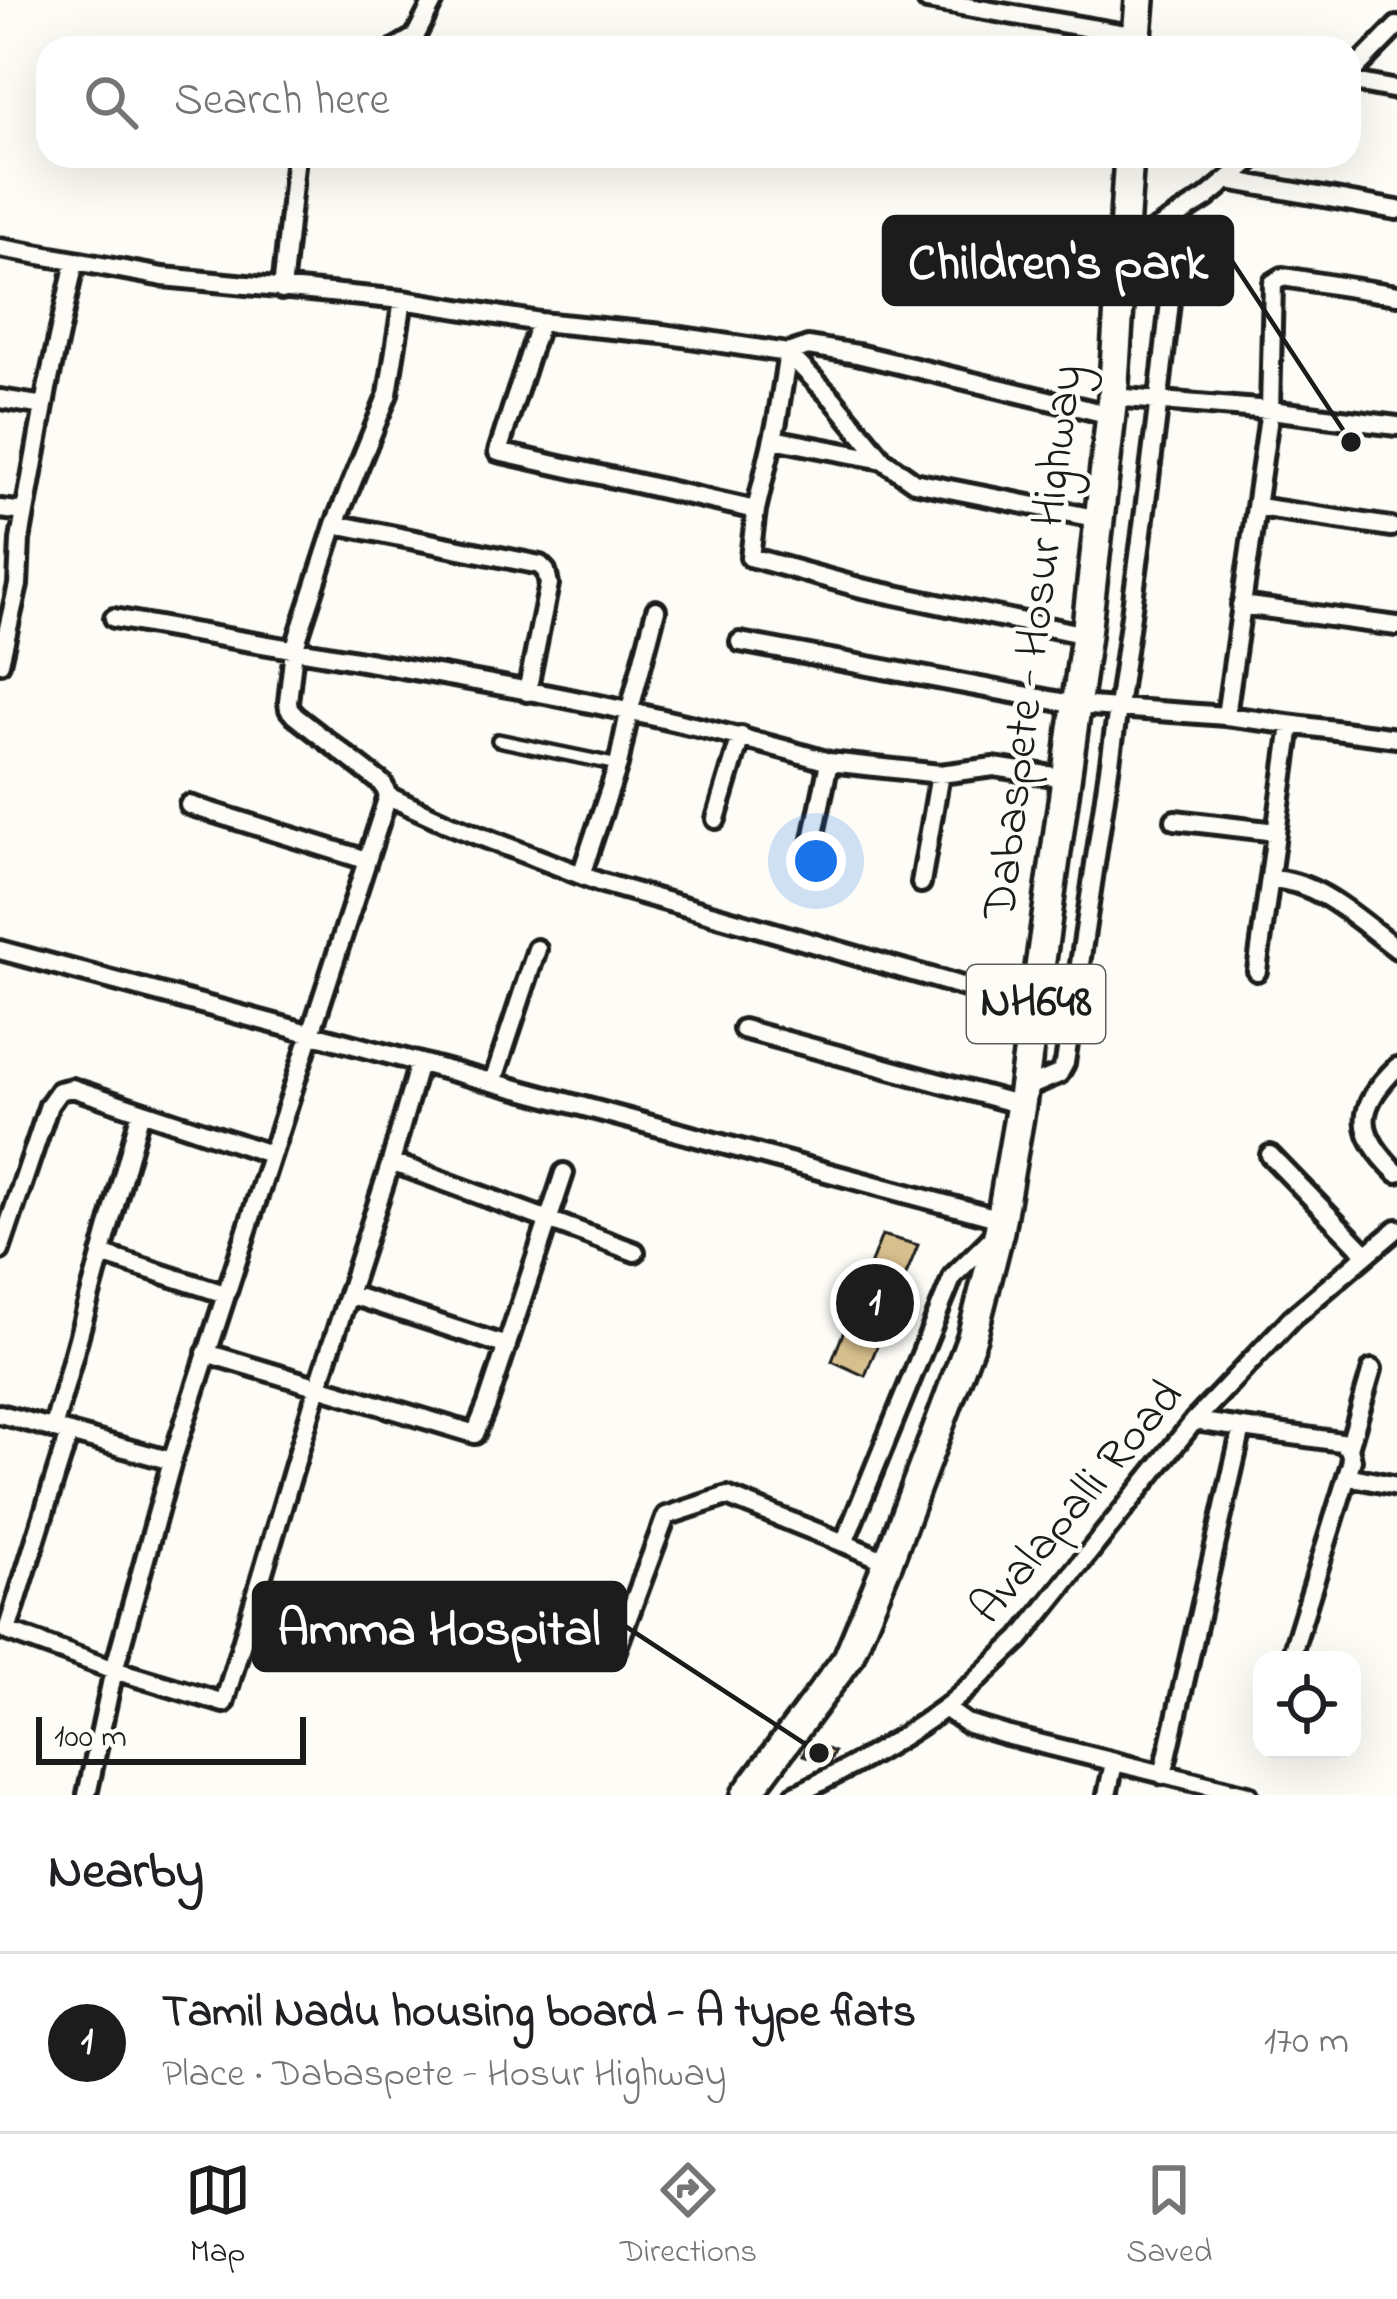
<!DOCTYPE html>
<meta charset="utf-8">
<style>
:root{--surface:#fff;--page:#f2f2f2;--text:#202124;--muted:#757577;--line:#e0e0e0;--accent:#1c1c1c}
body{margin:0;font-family:"Indie Flower",sans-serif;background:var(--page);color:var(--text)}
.controls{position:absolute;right:36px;bottom:36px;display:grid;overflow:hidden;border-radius:24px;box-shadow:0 12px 48px #0002}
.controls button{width:108px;height:108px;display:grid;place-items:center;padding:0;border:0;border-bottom:3px solid var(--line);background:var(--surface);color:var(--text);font:60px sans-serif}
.scale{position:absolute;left:36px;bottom:30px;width:270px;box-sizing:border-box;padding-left:12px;border:6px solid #1c1c1c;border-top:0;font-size:33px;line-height:42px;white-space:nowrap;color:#1c1c1c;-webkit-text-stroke:9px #fdfcf7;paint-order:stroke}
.you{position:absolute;left:816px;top:861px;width:42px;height:42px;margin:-30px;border:9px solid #fff;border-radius:50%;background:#1a73e8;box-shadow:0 0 0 18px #1a73e833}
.badge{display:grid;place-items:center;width:78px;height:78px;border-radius:50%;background:var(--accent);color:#fff;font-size:39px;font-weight:700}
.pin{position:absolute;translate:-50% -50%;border:6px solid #fff;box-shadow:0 3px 12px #0006}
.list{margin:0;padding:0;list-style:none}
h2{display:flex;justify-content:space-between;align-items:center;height:156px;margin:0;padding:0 48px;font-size:51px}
h2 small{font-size:39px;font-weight:400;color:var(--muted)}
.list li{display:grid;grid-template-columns:78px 1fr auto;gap:36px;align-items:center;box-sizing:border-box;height:180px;padding:0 48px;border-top:3px solid var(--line)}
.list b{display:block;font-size:45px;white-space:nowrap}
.list p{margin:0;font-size:39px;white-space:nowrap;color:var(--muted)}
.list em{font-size:39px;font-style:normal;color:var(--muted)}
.icon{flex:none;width:66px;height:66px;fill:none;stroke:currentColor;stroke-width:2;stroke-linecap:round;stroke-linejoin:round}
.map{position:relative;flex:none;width:1397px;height:1795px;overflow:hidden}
.search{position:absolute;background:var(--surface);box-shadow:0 12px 48px #0002;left:36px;right:36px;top:36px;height:132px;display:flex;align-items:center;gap:30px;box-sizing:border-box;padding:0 42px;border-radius:36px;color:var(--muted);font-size:45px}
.sheet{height:336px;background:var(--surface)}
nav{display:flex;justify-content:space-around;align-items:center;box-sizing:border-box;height:168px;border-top:3px solid var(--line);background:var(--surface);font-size:33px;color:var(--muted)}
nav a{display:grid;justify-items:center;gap:6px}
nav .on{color:var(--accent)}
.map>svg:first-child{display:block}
</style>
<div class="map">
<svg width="1397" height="1795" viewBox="0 0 1397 1795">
<rect width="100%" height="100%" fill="#fdfcf7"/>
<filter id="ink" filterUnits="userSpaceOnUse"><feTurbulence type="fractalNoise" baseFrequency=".00833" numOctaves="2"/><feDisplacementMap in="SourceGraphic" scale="24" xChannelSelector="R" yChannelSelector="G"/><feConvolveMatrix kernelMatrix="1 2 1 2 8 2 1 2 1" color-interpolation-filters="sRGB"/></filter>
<g filter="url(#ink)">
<path fill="#d7bf8e" stroke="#1c1c1c" stroke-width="3" d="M882 1235 918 1245 865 1376 832 1361Z
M809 1741 834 1752 828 1765 803 1755Z"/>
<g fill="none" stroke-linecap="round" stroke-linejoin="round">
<g stroke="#1c1c1c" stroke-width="18">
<path id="service" d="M498 740 618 765"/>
</g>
<g stroke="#1c1c1c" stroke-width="26">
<path id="minor" d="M927 0 1137 36
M396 48 415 37 434 0
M1349 75 1397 26
M1349 81 1397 90
M1228 180 1397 210
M1138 241 1206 198 1256 156
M0 248 75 261 47 389 20 540 18 585 0 663
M75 261 163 277 403 300 540 322 663 334 788 353 833 399 883 460 914 482 1100 519
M282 290 296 156
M403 300 388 394 335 524 294 650 288 702 289 709 295 716 383 784 388 796 172 1461 114 1670 224 1703 318 1387 391 1162 419 1063
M540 322 498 452 756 510 750 557 862 588 1086 635
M1113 397 1270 410 1397 426
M0 399 44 406
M773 439 883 460
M1258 507 1391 527
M0 509 25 512
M756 510 777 421 788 353 808 346 857 354 1111 415
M335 524 540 565 546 571 549 584 527 692
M1241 605 1397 626
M114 618C352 662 597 693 829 762L811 849
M740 642 1077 705 1226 716 1397 738
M1226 716 1270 410 1273 283 1283 277 1397 295
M829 762 940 774 994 767 1067 778
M388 796 451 825 599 882 1035 1007
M189 805 366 860
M716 819 741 736
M1175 820 1276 832
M581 875 618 765 629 713 656 610
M1270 879C1320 881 1358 920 1397 949
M921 883 940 774
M0 950 1001 1219
M1257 971 1291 725
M743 1029 1021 1105
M1397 1067C1354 1109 1356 1133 1397 1173
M493 1082 537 949
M1023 1089 1059 1074 1065 1063C1105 800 1145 538 1173 274L1168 255 1143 238
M1270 1155 1366 1254
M391 1162 635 1252
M0 1250 49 1105 59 1091 72 1088 270 1154
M101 1254 225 1294
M348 1294 507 1346
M206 1353 475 1434 487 1405 564 1173
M0 1414 172 1461
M1194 1421 1341 1442 1349 1448 1352 1460 1290 1660
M53 1429 141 1111
M69 1433 7 1631 114 1670 87 1795
M1349 1448 1372 1369
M1347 1476 1397 1486
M888 1562 844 1543 953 1276 994 1236
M616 1650 666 1516 727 1496 844 1543
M945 1708 966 1723 1006 1735 1248 1795
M1163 1775 1242 1428
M795 1795C846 1770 897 1743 943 1709 970 1689 995 1662 1020 1639L1194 1421 1292 1318 1397 1229
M1107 1795 1114 1763"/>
</g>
<g stroke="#1c1c1c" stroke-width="36">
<path id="trunk" d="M1136 48 1140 0
M746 1795 848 1658 888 1562 972 1337 999 1231 1021 1105 1086 635 1113 397 1129 156"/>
</g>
<use href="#service" stroke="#fdfcf7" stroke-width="9"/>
<use href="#minor" stroke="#fdfcf7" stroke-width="16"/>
<use href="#trunk" stroke="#fdfcf7" stroke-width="27"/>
</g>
</g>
<g text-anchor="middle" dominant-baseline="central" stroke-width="9" stroke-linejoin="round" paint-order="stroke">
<rect fill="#fdfcf7" stroke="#605f5e" stroke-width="3" x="967" y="965" width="138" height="78" rx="9"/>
<g font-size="45" font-weight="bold" fill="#1c1c1c">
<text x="1036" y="1004">NH648</text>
</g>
<g font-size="48" fill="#1c1c1c" stroke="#fdfcf7">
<text transform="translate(1035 642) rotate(-83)">Dabaspete - Hosur Highway</text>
<text transform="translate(1078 1503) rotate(-50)">Avalapalli Road</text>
</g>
</g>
<path fill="none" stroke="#1c1c1c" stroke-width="4.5" d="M1351 442L1232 261M819 1753L625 1626"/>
<g fill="#1c1c1c" stroke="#fdfcf7" stroke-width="4.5">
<circle cx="1351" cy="442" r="12"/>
<circle cx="819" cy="1753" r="12"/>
</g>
<g fill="#1c1c1c" stroke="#1c1c1c" stroke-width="4.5">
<rect x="884" y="217" width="348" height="87" rx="12"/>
<rect x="254" y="1583" width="371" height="87" rx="12"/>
</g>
<g font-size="51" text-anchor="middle" font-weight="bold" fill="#fff">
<text x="1058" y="278">Children's park</text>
<text x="439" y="1644">Amma Hospital</text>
</g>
</svg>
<div class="controls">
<button><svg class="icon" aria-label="locate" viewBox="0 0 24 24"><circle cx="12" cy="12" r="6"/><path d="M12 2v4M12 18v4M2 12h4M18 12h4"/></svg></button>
</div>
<div class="scale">100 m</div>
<div class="you"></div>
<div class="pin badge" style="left:875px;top:1303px">1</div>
<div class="search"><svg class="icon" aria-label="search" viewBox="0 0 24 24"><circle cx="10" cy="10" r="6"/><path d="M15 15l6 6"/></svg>Search here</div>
</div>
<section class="sheet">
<h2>Nearby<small></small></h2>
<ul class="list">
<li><span class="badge">1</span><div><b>Tamil Nadu housing board - A type flats</b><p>Place · Dabaspete - Hosur Highway</p></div><em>170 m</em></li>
</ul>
</section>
<nav>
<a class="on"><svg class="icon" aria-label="map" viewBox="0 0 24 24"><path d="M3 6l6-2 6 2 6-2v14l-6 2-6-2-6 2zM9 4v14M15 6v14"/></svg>Map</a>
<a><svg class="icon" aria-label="directions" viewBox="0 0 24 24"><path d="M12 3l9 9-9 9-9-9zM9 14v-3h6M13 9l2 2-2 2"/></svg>Directions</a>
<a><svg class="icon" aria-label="saved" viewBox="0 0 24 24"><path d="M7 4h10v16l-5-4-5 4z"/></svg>Saved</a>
</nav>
